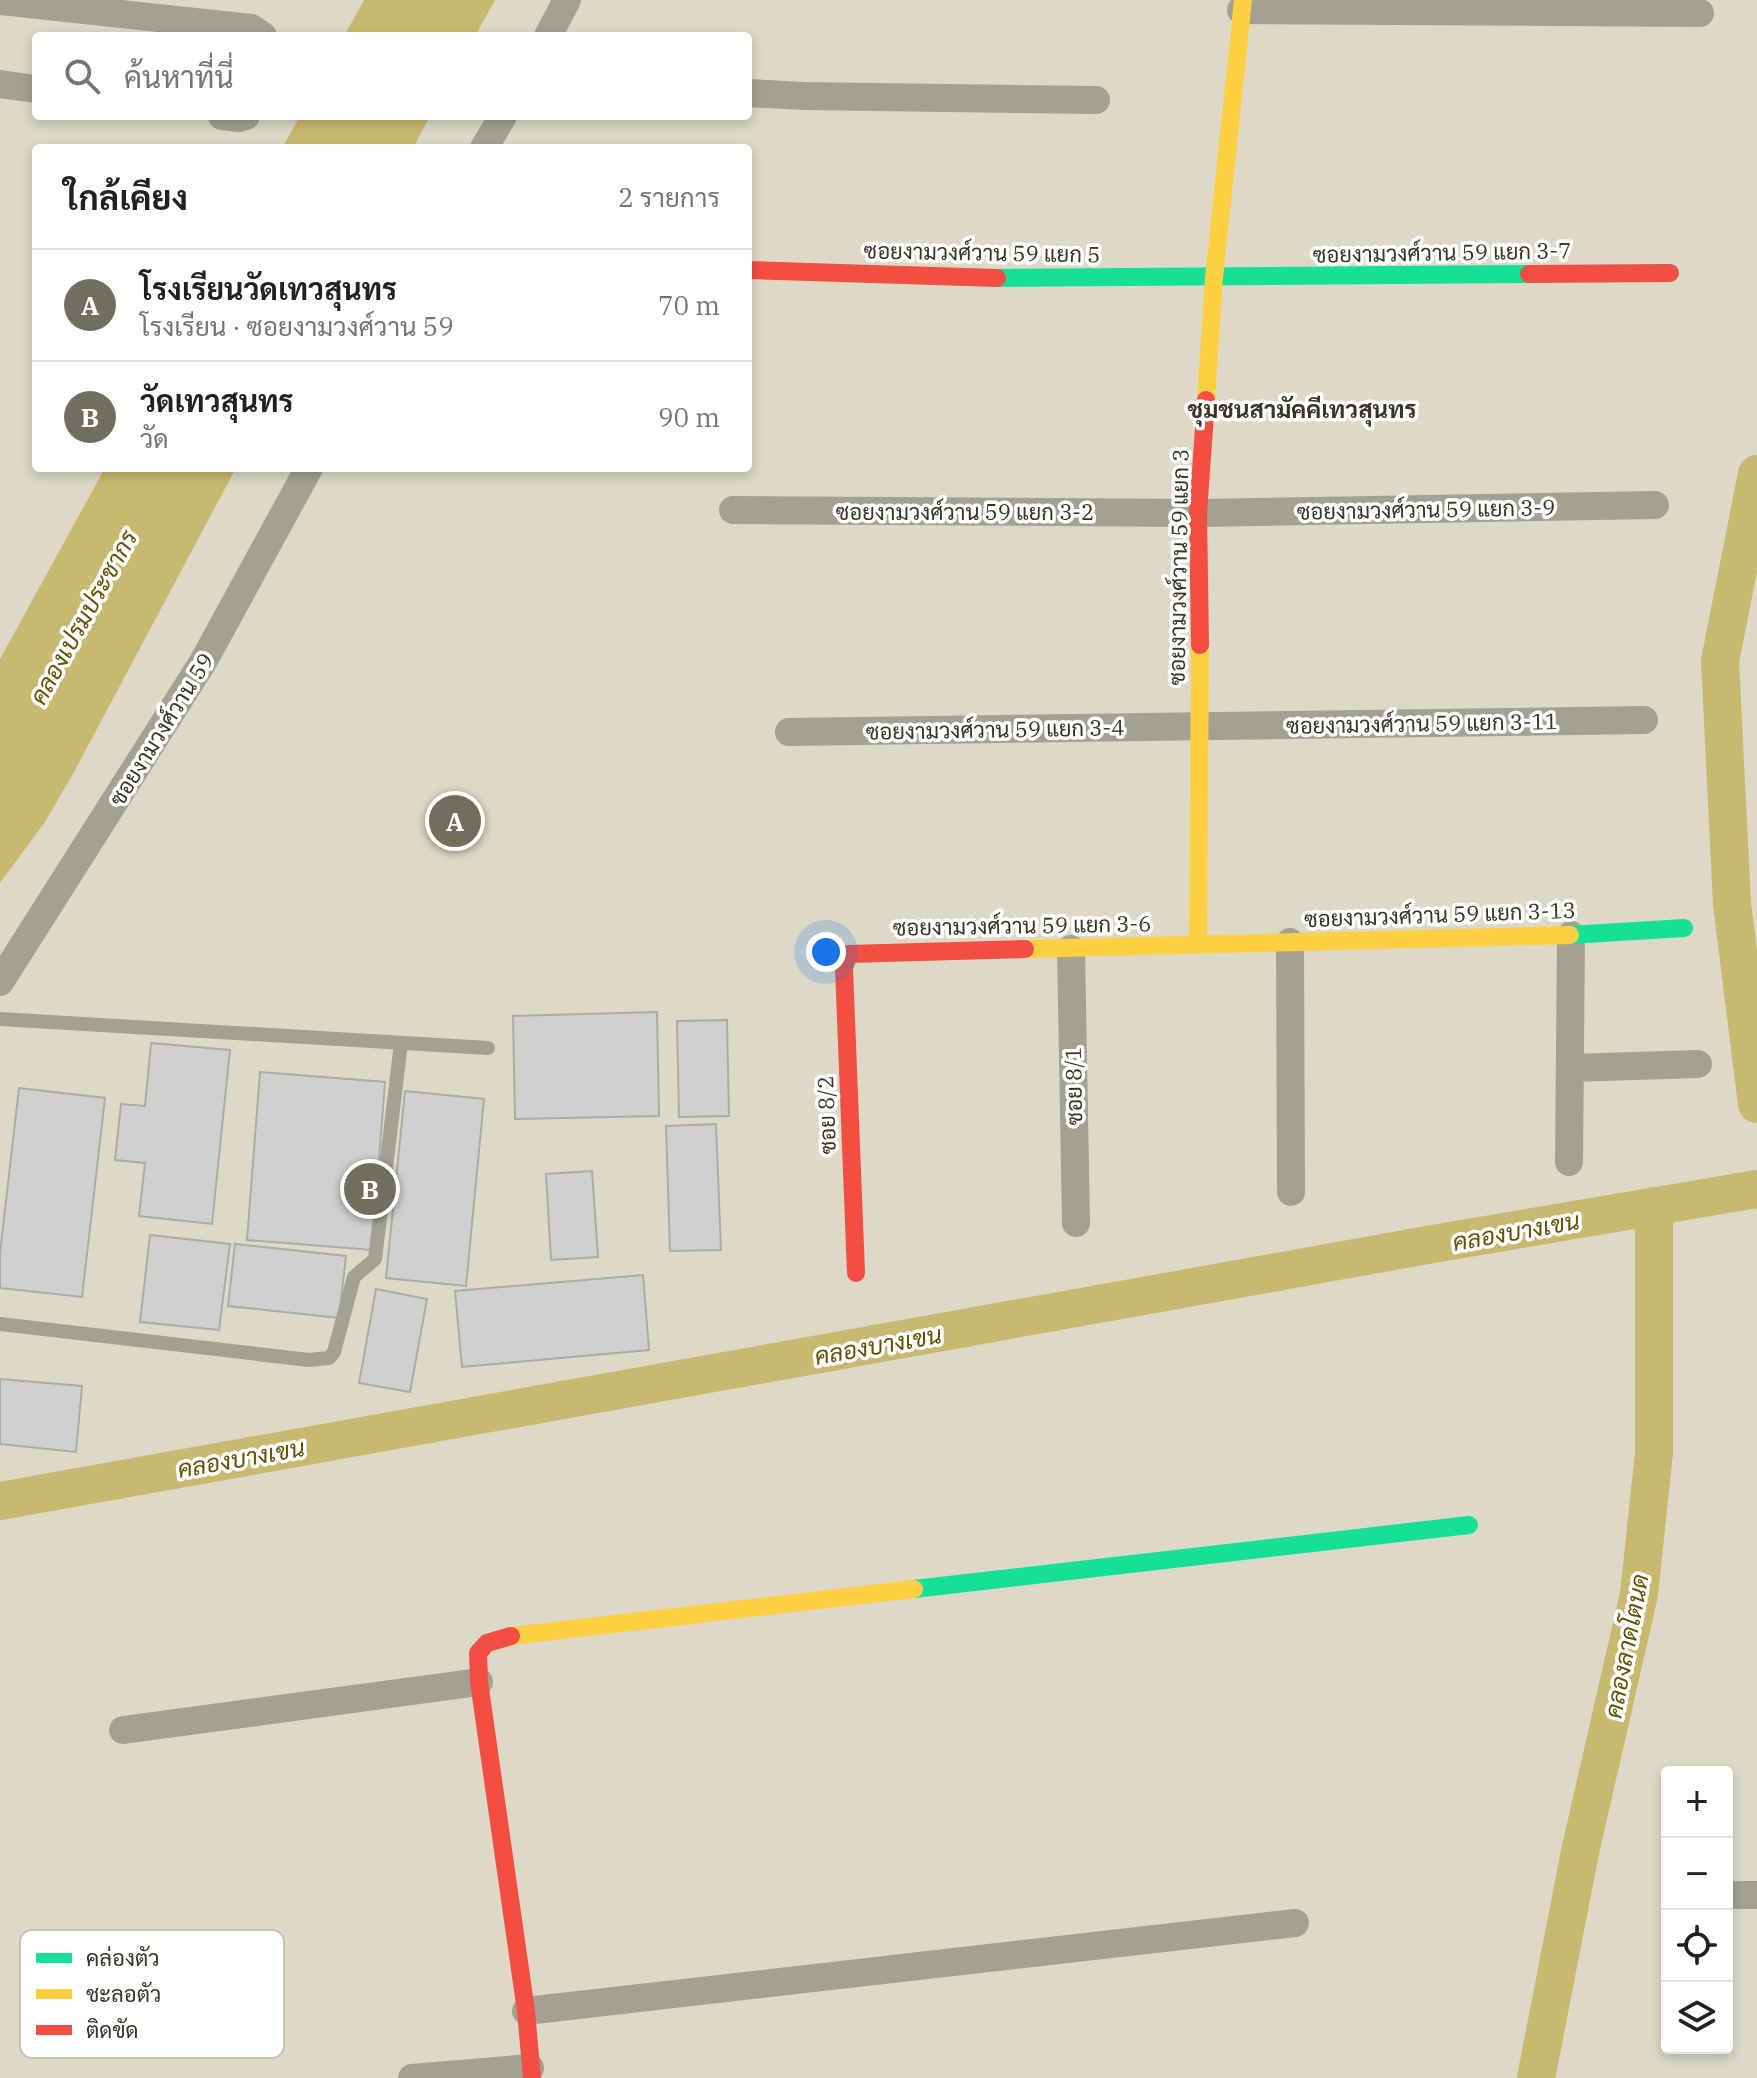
<!DOCTYPE html>
<html lang="th">
<meta charset="utf-8">
<style>
:root{--surface:#fff;--page:#f6f6f6;--text:#202124;--muted:#757577;--line:#e0e0e0;--accent:#726e5e}
body{margin:0;font-family:"IBM Plex Serif",Sarabun,serif;background:var(--page);color:var(--text)}
.controls{position:absolute;right:24px;bottom:24px;display:grid;overflow:hidden;border-radius:8px;box-shadow:0 4px 12px #0003}
.controls button{width:72px;height:72px;display:grid;place-items:center;padding:0;border:0;border-bottom:2px solid var(--line);background:var(--surface);color:var(--text);font:40px sans-serif}
.you{position:absolute;left:826px;top:952px;width:28px;height:28px;margin:-20px;border:6px solid #fff;border-radius:50%;background:#1a73e8;box-shadow:0 0 0 12px #1a73e833}
.badge{display:grid;place-items:center;width:52px;height:52px;border-radius:50%;background:var(--accent);color:#fff;font-size:26px;font-weight:700}
.pin{position:absolute;translate:-50% -50%;border:4px solid #fff;box-shadow:0 2px 8px #0006}
.list{margin:0;padding:0;list-style:none}
h2{display:flex;justify-content:space-between;align-items:center;height:104px;margin:0;padding:0 32px;font-size:34px}
h2 small{font-size:26px;font-weight:400;color:var(--muted)}
.list li{display:grid;grid-template-columns:52px 1fr auto;gap:24px;align-items:center;box-sizing:border-box;height:112px;padding:0 32px;border-top:2px solid var(--line)}
.list b{display:block;font-size:30px;white-space:nowrap}
.list p{margin:0;font-size:26px;white-space:nowrap;color:var(--muted)}
.list em{font-size:26px;font-style:normal;color:var(--muted)}
.icon{flex:none;width:44px;height:44px;fill:none;stroke:currentColor;stroke-width:2;stroke-linecap:round;stroke-linejoin:round}
.map{position:relative;flex:none;width:1757px;height:2078px;overflow:hidden}
.search{position:absolute;background:var(--surface);box-shadow:0 4px 12px #0003;left:32px;top:32px;width:720px;height:88px;display:flex;align-items:center;gap:20px;box-sizing:border-box;padding:0 28px;border-radius:8px;color:var(--muted);font-size:30px}
.panel{position:absolute;background:var(--surface);box-shadow:0 4px 12px #0003;left:32px;top:144px;width:720px;height:328px;border-radius:8px}
.map>svg:first-child{display:block}
</style>
<div class="map">
<svg width="1757" height="2078" viewBox="0 0 1757 2078">
<rect width="100%" height="100%" fill="#ddd9c6"/>
<path fill="#c9b86f" d="M364 0H495L475 36H344Z
M300 116H430L413 148H282Z
M105 468H236L74 772 45 822 0 883V659Z"/>
<g fill="none" stroke-linecap="round" stroke-linejoin="round">
<path stroke="#c9b86f" stroke-width="38" d="M1757 474 1720 661 1732 904 1757 1104
M0 1501 1433 1244 1757 1189
M1536 2078 1580 1852 1639 1594 1654 1453V1206"/>
</g>
<path fill="#cfd1ce" stroke="#aaaca8" stroke-width="2" d="M657 1012 659 1116 515 1119 513 1016Z
M727 1020 729 1116 679 1117 677 1021Z
M151 1043 230 1050 212 1224 139 1216 145 1163 115 1160 121 1104 145 1106Z
M260 1072 385 1082 372 1250 247 1240Z
M19 1088 105 1098 82 1297 0 1288V1253Z
M405 1091 484 1099 466 1286 386 1278Z
M716 1124 721 1250 670 1251 666 1126Z
M592 1171 598 1257 551 1260 546 1174Z
M150 1235 230 1244 219 1330 140 1322Z
M235 1244 346 1256 339 1318 228 1306Z
M643 1275 649 1350 462 1367 455 1291Z
M376 1289 427 1299 410 1392 359 1383Z
M0 1379 82 1386 76 1452 0 1444Z"/>
<g fill="none" stroke-linecap="round" stroke-linejoin="round">
<path stroke="#a3a191" stroke-width="14" d="M0 1019 488 1048
M0 1324 309 1360 329 1358 334 1352 354 1277 375 1259 401 1043"/>
<path stroke="#a3a191" stroke-width="28" d="M0 1 251 28 263 36
M1241 10 1700 13
M548 36 567 0
M0 84 36 89
M748 93 804 96 1096 100
M222 116 239 118 246 116
M484 148 503 116
M733 510 1198 513 1655 505
M789 732 1644 720
M1290 942 1291 1192
M1071 949 1076 1223
M0 982 203 662 309 468
M1570 1068 1698 1064
M1569 1162 1571 935
M123 1730 479 1682
M1727 1895H1757
M526 2011 1295 1923
M412 2078 530 2068"/>
<path stroke="#16e098" stroke-width="18" d="M997 278 1529 274
M1570 935 1684 928
M914 1589 1469 1525"/>
<path stroke="#ffcf43" stroke-width="18" d="M1206 400 1214 278 1243 0
M1198 945 1200 645
M1025 949 1570 935
M511 1636 914 1589"/>
<path stroke="#f24e42" stroke-width="18" d="M748 270 997 278
M1529 274 1670 273
M1200 645 1198 513 1206 400
M856 1273 844 968 848 954 1025 949
M511 1636 487 1643 478 1653 479 1682 526 2011 532 2078"/>
</g>
<g text-anchor="middle" dominant-baseline="central" stroke-width="7" stroke-linejoin="round" paint-order="stroke">
<g font-size="22" fill="#383426" stroke="#fff">
<text transform="translate(982 252) rotate(1)">ซอยงามวงศ์วาน 59 แยก 5</text>
<text transform="translate(1442 252) rotate(-1)">ซอยงามวงศ์วาน 59 แยก 3-7</text>
<text transform="translate(1426 509) rotate(-1)">ซอยงามวงศ์วาน 59 แยก 3-9</text>
<text x="965" y="511">ซอยงามวงศ์วาน 59 แยก 3-2</text>
<text transform="translate(1178 567) rotate(-89)">ซอยงามวงศ์วาน 59 แยก 3</text>
<text transform="translate(1422 723) rotate(-1)">ซอยงามวงศ์วาน 59 แยก 3-11</text>
<text transform="translate(161 729) rotate(-58)">ซอยงามวงศ์วาน 59</text>
<text transform="translate(995 729) rotate(-1)">ซอยงามวงศ์วาน 59 แยก 3-4</text>
<text transform="translate(1440 914) rotate(-2)">ซอยงามวงศ์วาน 59 แยก 3-13</text>
<text transform="translate(1022 925) rotate(-1)">ซอยงามวงศ์วาน 59 แยก 3-6</text>
<text transform="translate(1073 1086) rotate(-91)">ซอย 8/1</text>
<text transform="translate(826 1115) rotate(-92)">ซอย 8/2</text>
</g>
<g font-size="24" font-weight="bold" fill="#383426" stroke="#fff">
<text x="1302" y="409">ชุมชนสามัคคีเทวสุนทร</text>
</g>
<g font-size="24" font-style="italic" fill="#615203" stroke="#fff">
<text transform="translate(83 617) rotate(-61)">คลองเปรมประชากร</text>
<text transform="translate(1516 1231) rotate(-10)">คลองบางเขน</text>
<text transform="translate(878 1345) rotate(-10)">คลองบางเขน</text>
<text transform="translate(241 1458) rotate(-10)">คลองบางเขน</text>
<text transform="translate(1626 1646) rotate(-79)">คลองลาดโตนด</text>
</g>
</g>
<rect x="20" y="1930" width="264" height="128" rx="12" fill="#fff" stroke="#c3c2be" stroke-width="2"/>
<rect x="36" y="1953" width="36" height="10" fill="#16e098"/>
<rect x="36" y="1989" width="36" height="10" fill="#ffcf43"/>
<rect x="36" y="2025" width="36" height="10" fill="#f24e42"/>
<g font-size="22" fill="#383426">
<text x="86" y="1966">คล่องตัว</text>
<text x="86" y="2002">ชะลอตัว</text>
<text x="86" y="2038">ติดขัด</text>
</g>
</svg>
<div class="controls">
<button>+</button>
<button>−</button>
<button><svg class="icon" aria-label="locate" viewBox="0 0 24 24"><circle cx="12" cy="12" r="6"/><path d="M12 2v4M12 18v4M2 12h4M18 12h4"/></svg></button>
<button><svg class="icon" aria-label="layers" viewBox="0 0 24 24"><path d="M12 4l9 5-9 5-9-5zM3 14l9 5 9-5"/></svg></button>
</div>
<div class="you"></div>
<div class="pin badge" style="left:455px;top:821px">A</div>
<div class="pin badge" style="left:370px;top:1189px">B</div>
<div class="search"><svg class="icon" aria-label="search" viewBox="0 0 24 24"><circle cx="10" cy="10" r="6"/><path d="M15 15l6 6"/></svg>ค้นหาที่นี่</div>
<section class="panel">
<h2>ใกล้เคียง<small>2 รายการ</small></h2>
<ul class="list">
<li><span class="badge">A</span><div><b>โรงเรียนวัดเทวสุนทร</b><p>โรงเรียน · ซอยงามวงศ์วาน 59</p></div><em>70 m</em></li>
<li><span class="badge">B</span><div><b>วัดเทวสุนทร</b><p>วัด</p></div><em>90 m</em></li>
</ul>
</section>
</div>
